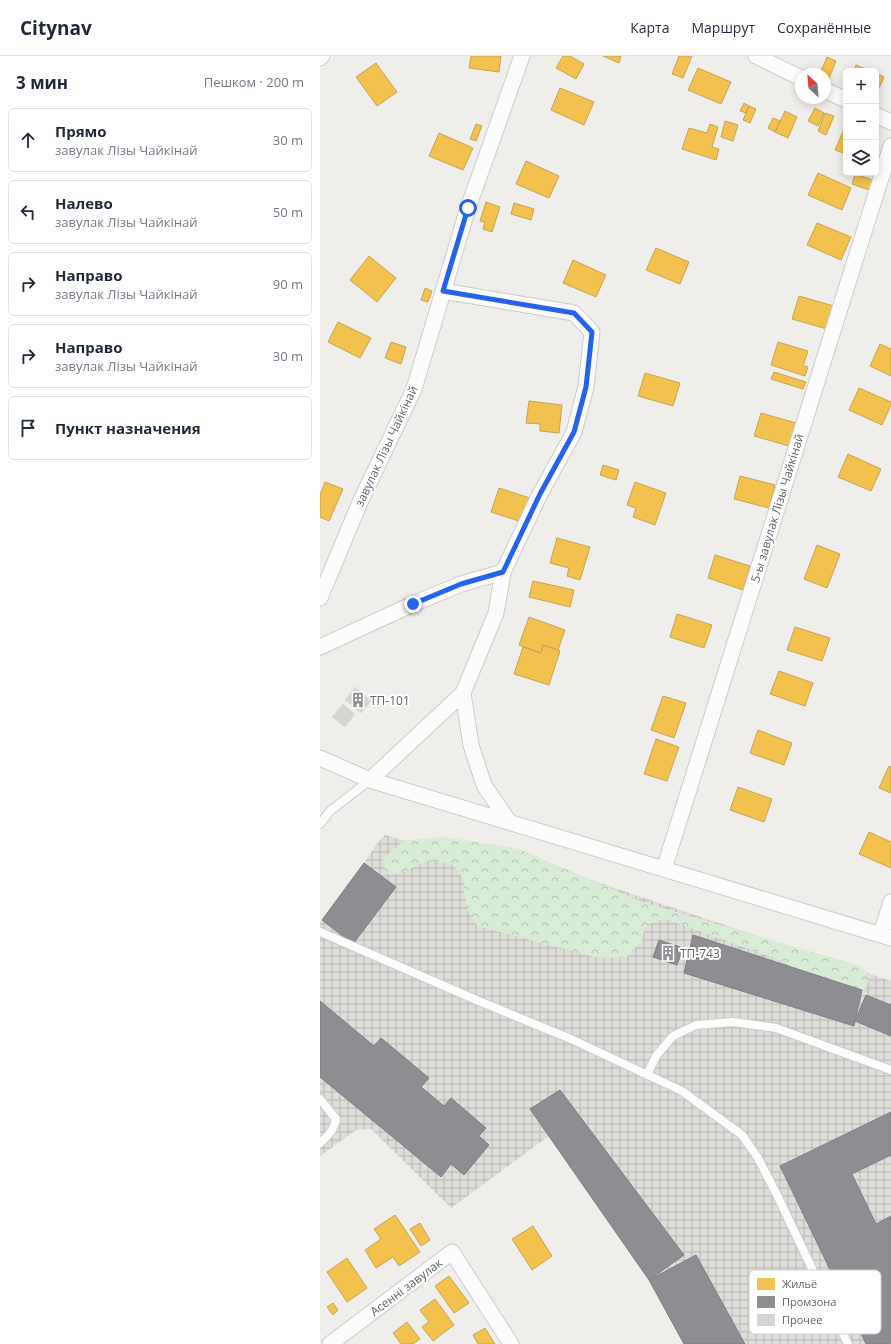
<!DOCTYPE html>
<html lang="ru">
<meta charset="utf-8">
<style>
:root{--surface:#fff;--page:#f2f2f3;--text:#1f2937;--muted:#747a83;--line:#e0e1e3}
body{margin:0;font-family:"Open Sans",sans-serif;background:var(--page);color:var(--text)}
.controls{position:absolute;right:12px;top:12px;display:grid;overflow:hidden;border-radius:6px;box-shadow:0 2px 10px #0003}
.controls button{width:36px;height:36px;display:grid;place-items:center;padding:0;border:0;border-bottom:1px solid var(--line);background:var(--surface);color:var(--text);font:20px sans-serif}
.compass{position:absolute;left:475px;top:12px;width:36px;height:36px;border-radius:50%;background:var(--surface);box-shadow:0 2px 10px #0003;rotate:334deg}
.stop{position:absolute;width:12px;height:12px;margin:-9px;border:3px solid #2563eb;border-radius:50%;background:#fff}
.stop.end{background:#2563eb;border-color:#fff;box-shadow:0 1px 4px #0008}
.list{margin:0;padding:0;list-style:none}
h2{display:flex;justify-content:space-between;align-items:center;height:52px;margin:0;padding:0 16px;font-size:17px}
h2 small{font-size:13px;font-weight:400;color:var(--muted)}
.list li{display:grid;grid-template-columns:26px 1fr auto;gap:12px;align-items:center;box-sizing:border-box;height:64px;margin:0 8px 8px;padding:0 8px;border:1px solid var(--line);border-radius:6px}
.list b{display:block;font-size:15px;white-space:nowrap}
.list p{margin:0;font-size:13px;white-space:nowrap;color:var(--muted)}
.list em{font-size:13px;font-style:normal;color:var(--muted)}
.icon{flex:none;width:22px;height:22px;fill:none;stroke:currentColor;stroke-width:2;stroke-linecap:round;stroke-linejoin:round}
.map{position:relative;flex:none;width:571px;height:1288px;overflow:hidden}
header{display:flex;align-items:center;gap:24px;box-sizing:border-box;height:56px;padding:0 20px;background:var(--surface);border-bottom:1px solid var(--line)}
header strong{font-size:19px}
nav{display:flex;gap:22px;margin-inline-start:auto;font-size:14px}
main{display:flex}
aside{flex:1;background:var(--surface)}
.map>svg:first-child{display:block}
</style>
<header>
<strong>Citynav</strong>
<nav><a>Карта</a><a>Маршрут</a><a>Сохранённые</a></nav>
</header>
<main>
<aside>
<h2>3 мин<small>Пешком · 200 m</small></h2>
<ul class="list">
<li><svg class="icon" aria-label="ahead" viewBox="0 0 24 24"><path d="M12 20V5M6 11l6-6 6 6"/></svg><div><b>Прямо</b><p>завулак Лізы Чайкінай</p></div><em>30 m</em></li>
<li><svg class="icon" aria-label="left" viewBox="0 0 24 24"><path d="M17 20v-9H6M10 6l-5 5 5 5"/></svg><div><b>Налево</b><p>завулак Лізы Чайкінай</p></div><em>50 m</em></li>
<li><svg class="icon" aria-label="right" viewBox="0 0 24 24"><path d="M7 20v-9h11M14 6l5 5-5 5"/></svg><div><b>Направо</b><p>завулак Лізы Чайкінай</p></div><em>90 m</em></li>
<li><svg class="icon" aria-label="right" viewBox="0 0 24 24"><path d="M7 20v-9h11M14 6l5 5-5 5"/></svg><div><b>Направо</b><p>завулак Лізы Чайкінай</p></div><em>30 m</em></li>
<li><svg class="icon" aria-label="arrive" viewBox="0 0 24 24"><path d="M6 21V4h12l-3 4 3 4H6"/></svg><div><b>Пункт назначения</b></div></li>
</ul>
</aside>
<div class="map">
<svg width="571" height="1288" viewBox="0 0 571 1288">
<defs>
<pattern id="industrial-grid" width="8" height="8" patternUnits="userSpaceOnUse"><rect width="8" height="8" fill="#dfddda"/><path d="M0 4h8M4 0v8" fill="none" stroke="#b8b7b5"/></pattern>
<pattern id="forest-crowns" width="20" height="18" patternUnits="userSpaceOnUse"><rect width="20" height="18" fill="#d8ebd6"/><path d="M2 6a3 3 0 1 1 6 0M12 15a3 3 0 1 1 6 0" fill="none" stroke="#b2c2b1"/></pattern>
</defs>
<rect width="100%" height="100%" fill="#efeeea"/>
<path fill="url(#industrial-grid)" d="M65 779 206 818 223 808 571 925V1288H364L329 1224 229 1080 131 1152 51 1073 36 1074 0 1100V867L44 807 58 786Z"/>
<path fill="url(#forest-crowns)" d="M125 781 199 793 325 847 541 910 550 921 545 933 528 936 494 926 462 905 345 863 326 869 321 886 307 901 278 902 157 870 148 855 144 837V824L133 809 110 804 79 818 66 817 63 803 83 785Z"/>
<path fill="#f2c14e" stroke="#c6a556" d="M151 0H181L179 16 149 12Z
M243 0H250L264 8 256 23 236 12Z
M283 0H301L299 7Z
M359 0H372L363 22 352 18Z
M507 1 516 5 508 25 505 24V18H500Z
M56 7 77 36 57 50 36 21Z
M536 9 550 15H534Z
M378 12 411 26 401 48 368 34Z
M556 17 564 21 556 39Z
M240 32 274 46 264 69 231 54Z
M424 47 429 50 426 57 420 55Z
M429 50 436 53 430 67 423 64Z
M495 52 504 57 498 70 488 65Z
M465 55 477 61 468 82 455 76Z
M505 57 514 60 506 79 498 75Z
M453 62 460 65 455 76 448 72Z
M405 65 418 69 413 85 401 81Z
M156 68 162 70 156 85 150 83Z
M390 68 398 71 392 91 399 93 396 104 362 93 369 72 387 77Z
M525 71 526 72V98L515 94Z
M119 77 153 92 143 114 109 100Z
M206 105 239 120 229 142 196 128Z
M498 117 531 132 522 154 488 139Z
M535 118 556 125 552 135 532 128Z
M166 146 180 151 172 176 163 173 165 166 160 165Z
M194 147 214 153 211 164 191 158Z
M497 167 531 181 521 204 487 189Z
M336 192 369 206 360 228 326 214Z
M49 200 76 222 57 246 30 224Z
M253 204 286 219 276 241 243 227Z
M105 232 112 235 108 246 101 244Z
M479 240 514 250 507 273 472 263Z
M18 266 51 282 40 302 8 286Z
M71 286 86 291 81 308 65 302Z
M458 286 488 295 483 310 488 311 485 320 451 309Z
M560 288 571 293V320L550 310Z
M454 316 486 326 483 333 451 323Z
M325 317 360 327 353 350 318 340Z
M539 332 571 346V349L562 369 529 354Z
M209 345 242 349 239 377 220 375V368L206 367Z
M441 357 476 367 469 390 434 380Z
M528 398 561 413 551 435 518 421Z
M283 409 299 414 296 424 280 419Z
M420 420 455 429 449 452 414 443Z
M5 426 23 433 9 465 0 461V439Z
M315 426 346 437 335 469 313 461 316 452 307 449Z
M179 432 210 442 202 466 171 456Z
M237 482 270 491 260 524 247 520 249 512 230 507Z
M497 489 520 498 507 532 484 523Z
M395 499 430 510 423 534 388 522Z
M213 525 254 534 250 551 209 541Z
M357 558 392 569 384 592 350 581Z
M209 561 245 574 238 594 223 589 221 597 199 589Z
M475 571 510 582 502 605 467 594Z
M223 589 240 595 229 629 194 618 203 591 221 597Z
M459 615 493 627 485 650 450 638Z
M343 640 366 647 354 682 331 674Z
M438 674 472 687 464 709 430 697Z
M336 683 359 691 347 725 324 718Z
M569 710 571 711V737L559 732Z
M418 731 452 743 444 766 410 754Z
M549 776 571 786V812L539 798Z
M75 1159 100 1196 79 1210 73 1201 56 1212 45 1194 61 1183 54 1173Z
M100 1167 110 1184 101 1190 90 1173Z
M213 1170 232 1200 212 1214 192 1183Z
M27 1202 47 1232 27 1246 7 1216Z
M129 1220 149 1247 134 1257 115 1230Z
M115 1243 134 1269 113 1285 102 1271 109 1266 100 1254Z
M13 1247 18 1254 13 1259 7 1251Z
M87 1266 100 1283 93 1288H81L73 1277Z
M165 1272 175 1288H158L153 1279Z"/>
<path fill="#8d8d92" stroke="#7f8085" d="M44 807 76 831 33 888 2 864Z
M373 879 542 934 534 970 364 917Z
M339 884 363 892 357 909 333 901Z
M546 939 571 949V980L535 965Z
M0 945 54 990 61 982 109 1022 101 1031 124 1050 131 1042 166 1072 159 1080 169 1089 144 1119 131 1108 121 1121 0 1021Z
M240 1034 364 1199 329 1224 210 1053Z
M571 1056V1099L532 1118 556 1168 571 1160V1288H546L460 1110Z
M376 1199 425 1288H364L329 1224Z"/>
<path fill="#d6d5d3" stroke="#deddd9" d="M35 631 51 645 41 657 25 644Z
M23 648 35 658 25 671 12 661Z"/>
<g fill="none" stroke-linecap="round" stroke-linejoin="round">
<g stroke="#cbcccc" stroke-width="10">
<path id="service" d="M0 768 10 755 50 724
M0 876 161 946 251 983 362 1035 422 1079 438 1102 458 1141 528 1288
M327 1019 336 1000 353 980 376 969 413 966 456 972 571 1014
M0 1043 16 1063C14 1074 8 1080 0 1087"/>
</g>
<g stroke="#cbcccc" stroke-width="17">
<path id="minor" d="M436 0 481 22
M0 2 2 0
M505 34 526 44
M556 59 571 66
M0 542 41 444 94 333 148 152 202 0
M0 591 93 548 141 528 183 516 220 438 254 376 266 331 272 276 254 257 123 235
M143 637 151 689 164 729 189 766
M0 702 50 724 571 882
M50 724 143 637 176 557 183 516
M344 813 571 90
M561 878 571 846
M10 1288 132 1196 191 1288"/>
</g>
<use href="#service" stroke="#fdfcfc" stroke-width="8"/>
<use href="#minor" stroke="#fdfcfc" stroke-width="15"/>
</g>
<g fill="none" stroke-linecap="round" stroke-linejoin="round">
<path stroke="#2563eb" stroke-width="5" d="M93 548 141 528 183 516 220 438 254 376 266 331 272 276 254 257 123 235 148 152"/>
</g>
<defs>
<g id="building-bare" transform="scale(1.2)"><path d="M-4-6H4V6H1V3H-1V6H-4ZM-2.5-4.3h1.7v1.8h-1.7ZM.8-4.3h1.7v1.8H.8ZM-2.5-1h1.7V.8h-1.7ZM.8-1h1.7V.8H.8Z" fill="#919496" stroke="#fff" stroke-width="2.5" paint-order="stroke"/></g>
</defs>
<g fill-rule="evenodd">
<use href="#building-bare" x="38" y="644"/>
<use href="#building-bare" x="348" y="897"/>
</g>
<g text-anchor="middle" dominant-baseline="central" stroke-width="4" stroke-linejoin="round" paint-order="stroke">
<g font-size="12" fill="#5f6368" stroke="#fff">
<text transform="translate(66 390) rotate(-65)">завулак Лізы Чайкінай</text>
<text transform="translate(457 452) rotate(-73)">5-ы завулак Лізы Чайкінай</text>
<text transform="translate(86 1231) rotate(-37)">Асенні завулак</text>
</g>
<g font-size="12" fill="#5f6368" stroke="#fff" text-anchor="start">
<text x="50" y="644">ТП-101</text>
<text x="360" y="897">ТП-743</text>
</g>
</g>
<rect x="429" y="1214" width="132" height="64" rx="6" fill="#fff" stroke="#cfd0d2" stroke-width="1"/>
<rect x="437" y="1222" width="18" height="12" fill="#f2c14e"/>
<rect x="437" y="1240" width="18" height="12" fill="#8d8d92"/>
<rect x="437" y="1258" width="18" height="12" fill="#d6d5d3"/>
<g font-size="11" fill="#5f6368">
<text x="462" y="1232">Жильё</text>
<text x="462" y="1250">Промзона</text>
<text x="462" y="1268">Прочее</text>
</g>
</svg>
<div class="controls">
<button>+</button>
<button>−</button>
<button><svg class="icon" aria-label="layers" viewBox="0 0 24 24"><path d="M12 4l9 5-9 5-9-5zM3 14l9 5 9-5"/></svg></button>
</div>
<svg class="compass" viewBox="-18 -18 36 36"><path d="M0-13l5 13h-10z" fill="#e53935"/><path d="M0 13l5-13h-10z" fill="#747a83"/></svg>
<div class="stop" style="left:148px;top:152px"></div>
<div class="stop end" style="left:93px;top:548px"></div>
</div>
</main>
